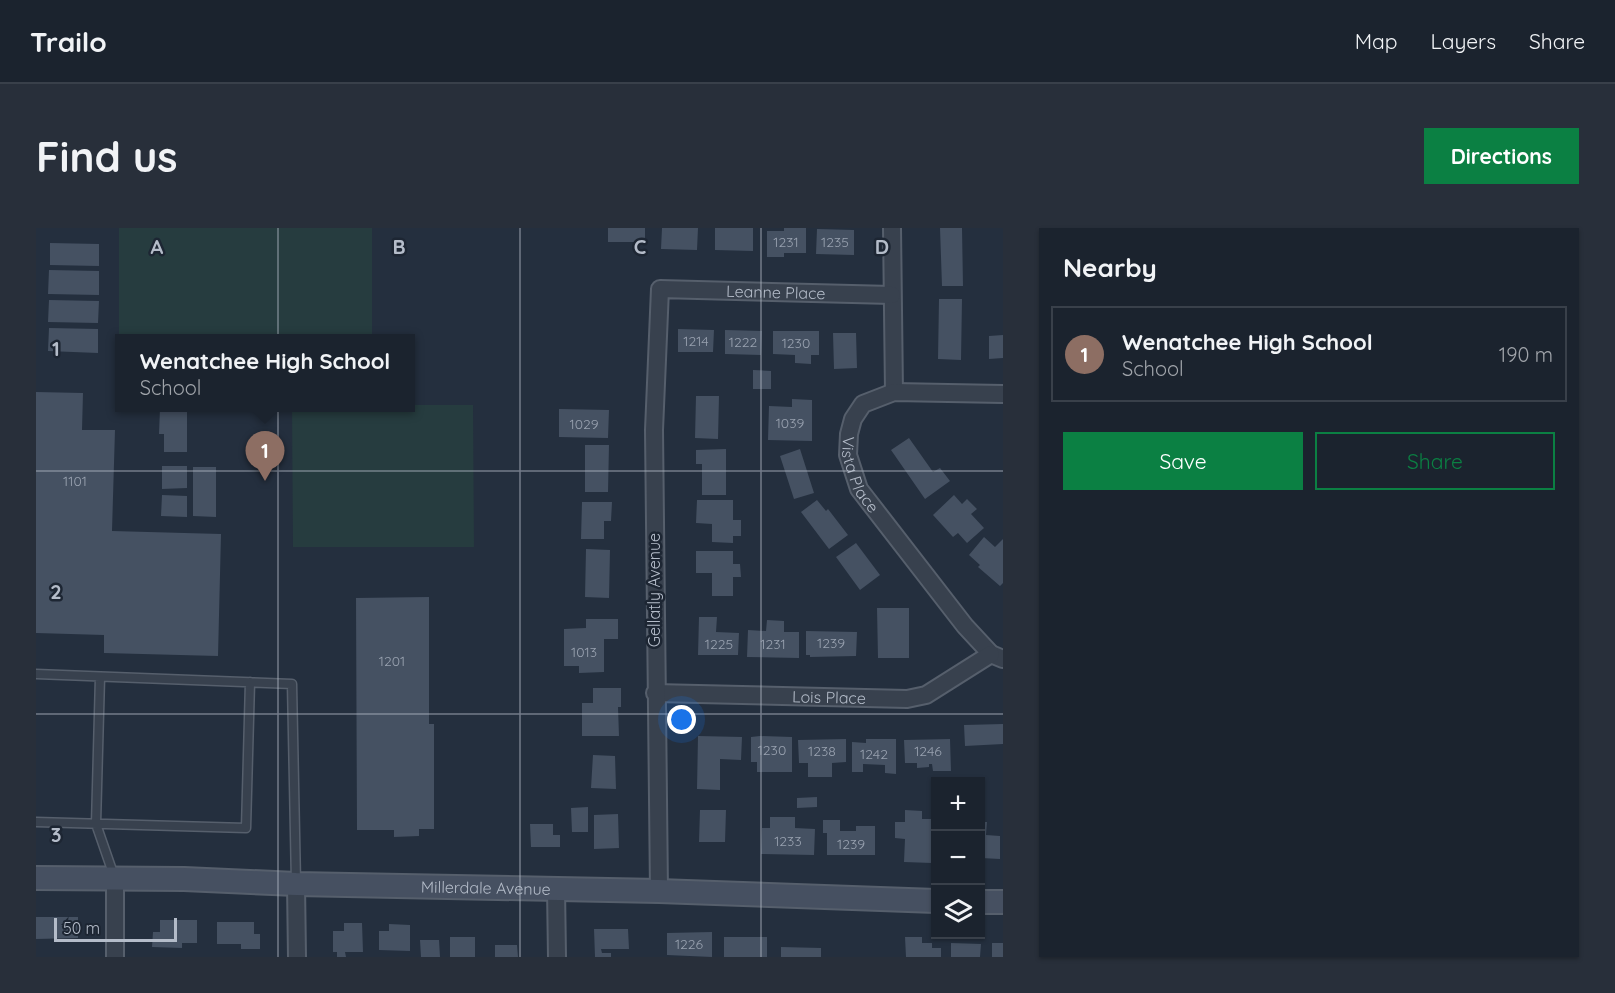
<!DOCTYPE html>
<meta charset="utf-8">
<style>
:root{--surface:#1b232e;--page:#282f3a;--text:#f1f3f6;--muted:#a0a4aa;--line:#39404a;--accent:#0b8043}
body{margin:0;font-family:Quicksand,sans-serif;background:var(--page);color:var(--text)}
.controls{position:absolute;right:18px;bottom:18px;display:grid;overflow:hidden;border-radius:0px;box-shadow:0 2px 4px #0004}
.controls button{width:54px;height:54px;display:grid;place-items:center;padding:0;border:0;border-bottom:2px solid var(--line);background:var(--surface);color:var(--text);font:30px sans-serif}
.scale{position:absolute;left:18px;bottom:15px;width:123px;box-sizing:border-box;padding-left:6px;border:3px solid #b4bcc9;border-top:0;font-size:16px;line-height:21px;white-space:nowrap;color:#b4bcc9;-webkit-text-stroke:4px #1d2633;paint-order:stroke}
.you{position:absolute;left:646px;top:492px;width:21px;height:21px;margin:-15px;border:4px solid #fff;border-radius:50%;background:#1a73e8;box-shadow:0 0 0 9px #1a73e833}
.badge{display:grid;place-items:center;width:39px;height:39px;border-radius:50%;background:var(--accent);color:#fff;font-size:20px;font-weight:700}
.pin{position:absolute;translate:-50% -50px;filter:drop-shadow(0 2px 3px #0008)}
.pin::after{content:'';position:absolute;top:32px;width:21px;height:18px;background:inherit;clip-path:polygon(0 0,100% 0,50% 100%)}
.popup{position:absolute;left:79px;top:106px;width:300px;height:78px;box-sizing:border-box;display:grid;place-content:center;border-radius:0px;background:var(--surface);filter:drop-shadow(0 2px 4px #0005);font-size:20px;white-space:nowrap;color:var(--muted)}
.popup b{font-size:22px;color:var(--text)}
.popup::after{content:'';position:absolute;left:50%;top:100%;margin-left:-12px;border:12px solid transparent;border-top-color:var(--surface)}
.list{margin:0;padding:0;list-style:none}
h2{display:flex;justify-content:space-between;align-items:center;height:78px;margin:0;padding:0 24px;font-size:26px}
h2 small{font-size:20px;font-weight:400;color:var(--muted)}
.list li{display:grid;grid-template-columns:39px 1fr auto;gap:18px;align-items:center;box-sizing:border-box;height:96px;margin:0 12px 12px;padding:0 12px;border:2px solid var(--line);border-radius:0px}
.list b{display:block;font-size:22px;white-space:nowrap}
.list p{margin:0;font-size:20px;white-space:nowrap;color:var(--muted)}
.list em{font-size:20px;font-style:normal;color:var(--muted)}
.actions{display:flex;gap:12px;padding:18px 24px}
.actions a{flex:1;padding:14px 0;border:2px solid var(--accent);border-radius:0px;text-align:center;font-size:21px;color:var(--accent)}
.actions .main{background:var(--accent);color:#fff}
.icon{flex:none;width:33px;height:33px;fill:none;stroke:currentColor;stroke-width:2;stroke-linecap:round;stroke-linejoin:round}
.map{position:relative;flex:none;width:967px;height:729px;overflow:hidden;border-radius:0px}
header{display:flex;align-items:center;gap:36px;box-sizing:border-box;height:84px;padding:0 30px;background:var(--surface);border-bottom:2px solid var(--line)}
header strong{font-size:28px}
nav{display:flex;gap:33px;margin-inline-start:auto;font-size:21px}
.intro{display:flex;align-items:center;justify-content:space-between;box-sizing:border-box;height:144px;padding:0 36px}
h1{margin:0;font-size:42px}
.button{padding:15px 27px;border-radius:0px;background:var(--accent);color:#fff;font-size:21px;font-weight:700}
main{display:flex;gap:36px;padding:0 36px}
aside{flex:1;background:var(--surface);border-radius:0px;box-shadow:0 2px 4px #0004}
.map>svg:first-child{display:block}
</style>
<header>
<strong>Trailo</strong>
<nav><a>Map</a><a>Layers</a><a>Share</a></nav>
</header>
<div class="intro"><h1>Find us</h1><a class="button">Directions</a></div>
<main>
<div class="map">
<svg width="967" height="729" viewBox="0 0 967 729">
<rect width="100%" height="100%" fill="#242f3e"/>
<path fill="#263c3f" d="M83 0H336V110H83V144Z
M375 177H437L438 319H257L256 180H374Z"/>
<path fill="#455162" d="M572 0H609V14H572Z
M626 0H662L661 22 625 21Z
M679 0H717V23L679 22Z
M748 0H770V25H748V29H731V3H748Z
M904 0H926L927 58H906Z
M781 1 818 2V27L780 26Z
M14 15 63 16V38L14 37Z
M13 42 63 43V67L12 66Z
M903 71H926L925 132 902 131Z
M13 72 63 73 62 95 12 94Z
M13 100 62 101V125L12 123Z
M642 101 678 102 677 124H642Z
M689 102 726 103 725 127 689 126Z
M737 103H783V127H775V136L759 135V127L737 126Z
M797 105H820L821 140 798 141Z
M967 107V130L953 131V108Z
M717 142 735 143V161H717Z
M0 164 47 165 46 202H79L76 303 185 306 182 428 68 425V407L0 405Z
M660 168H683L682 211 659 210Z
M756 171 776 172V213L732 212 733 178 756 179Z
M124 180H151V224H128V206H123Z
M523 181 573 182 572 210 523 209Z
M873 210 897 244 904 240 914 253 889 271 855 222Z
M549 217H573L572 264H549Z
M690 221V267H666V236H660V222Z
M764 221 778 265 758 271 744 228Z
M126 238H151V260L126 261Z
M157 239H180V289L157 288Z
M126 267 151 268V289L125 288Z
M918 267 926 276 931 271 941 281 935 286 948 300 931 315 922 305 917 309 897 287Z
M661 272H697V292H705V308H697V315L676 314V296L660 295Z
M781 272 790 283 792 281 812 307 793 321 765 284Z
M546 274H576L575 293H568V311H545Z
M948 309 959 319 967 311V355L964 358 942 339 944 337 933 327Z
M820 315 844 347 824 362 800 329Z
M550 321 574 322 573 370 549 369Z
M660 323H697V336H704L705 349H697V368H676V345H660Z
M393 369V496H398V601H383V608L358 609V602H321L320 370Z
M841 380H873V430H842Z
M663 389H681L680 404 703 405 702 427H662Z
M550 391H582V411H568V444L543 445V438H528V401L550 400Z
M731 392 748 393V404H763V430L711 429 712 402 730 403Z
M770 403 821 404 820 428 774 429V427H770Z
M557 460H585V479H582L583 508H546V475H557Z
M967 496V516L929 518 928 497Z
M662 508 706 509 705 532 684 531V562L661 561Z
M724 508 756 509V544H721V534H715V509Z
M810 511V534L796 535V549H772V535H763L762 512Z
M830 511H860V546L849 545V537L827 536V544H816V514L830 515Z
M914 511 915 543H897L896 536H893V539L881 540V535H869L868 512Z
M557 527 579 528 580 561 555 560Z
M781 569V579L761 580V570Z
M552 579V604H536L535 580Z
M664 582H690L689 614H663Z
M869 582 886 583V591H898L896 635 868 634 869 611 859 610V594H869Z
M582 586 583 620 558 621V587Z
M734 589H759V600L779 601 778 627 725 626 726 600H734Z
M787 592H804V603H820V598H839V627H791V605H787Z
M945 594H951L950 607 964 608V631L945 630Z
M494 596H517V607H524V619H495Z
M0 689H42V710L0 711Z
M124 692H161V715H146V720L116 719 117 704H124Z
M181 694H218V706H224V721H205V716H181Z
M308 695H326L327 724H309L310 729H301V724H297V703H308Z
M353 696 374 697V723L343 722V703H353Z
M558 701H592L593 721H565L566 725H575V729H559Z
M676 704V729L631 727V705Z
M414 709H439V729H414Z
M688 709H731V729H688Z
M869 709H886V715H896V720H905V729H870Z
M384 712H403L404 729H385Z
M915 715 945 716 944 729H915Z
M956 715H967V729H956Z
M459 717H481L482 729H459Z
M745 719 785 720V729H745Z"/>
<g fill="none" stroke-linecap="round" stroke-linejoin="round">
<g stroke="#565f6c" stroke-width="11">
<path id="lane" d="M0 446 256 456 260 655
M64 449 60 596 78 648
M0 594 210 600 214 454"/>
</g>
<g stroke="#565f6c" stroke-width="20">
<g id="street">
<path d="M856 0 858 164"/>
<path id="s1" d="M967 166 858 164 827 176 817 191 813 206 812 227 823 261 929 398 955 426 967 431"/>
<path id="s2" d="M619 465 871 471 890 467 955 426"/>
<path d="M79 651V729"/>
<path d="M260 656 261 729"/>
<path d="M520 660 521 729"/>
<path id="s3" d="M623 663 618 202 624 61 856 67"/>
</g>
</g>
<g stroke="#565f6c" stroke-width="26">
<g id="secondary">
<path id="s4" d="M0 650 148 651 260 656 623 663 900 673"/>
<path d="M945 674H967"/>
</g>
</g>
<use href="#lane" stroke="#38414e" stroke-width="8"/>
<use href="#street" stroke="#38414e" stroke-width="16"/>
<use href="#secondary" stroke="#465061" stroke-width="22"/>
</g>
<path fill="none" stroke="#b4bcc9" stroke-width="1.5" stroke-opacity="0.55" d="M242 0V729M484 0V729M725 0V729M0 243H967M0 486H967"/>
<g text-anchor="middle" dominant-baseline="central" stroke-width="5" stroke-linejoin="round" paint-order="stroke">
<g font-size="14" fill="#98a1af">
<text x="750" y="14">1231</text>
<text x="799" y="14">1235</text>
<text x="660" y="113">1214</text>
<text x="707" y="114">1222</text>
<text x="760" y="115">1230</text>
<text x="754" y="195">1039</text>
<text x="548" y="196">1029</text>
<text x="39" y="253">1101</text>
<text x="795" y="415">1239</text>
<text x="683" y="416">1225</text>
<text x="737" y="416">1231</text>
<text x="548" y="424">1013</text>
<text x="356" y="433">1201</text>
<text x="736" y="522">1230</text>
<text x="786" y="523">1238</text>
<text x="892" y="523">1246</text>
<text x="838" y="526">1242</text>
<text x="752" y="613">1233</text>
<text x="815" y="616">1239</text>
<text x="653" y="716">1226</text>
</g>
<g font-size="16" fill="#b4bcc9" stroke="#1d2633">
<text stroke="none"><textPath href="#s3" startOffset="718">Leanne Place</textPath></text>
<text stroke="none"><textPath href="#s1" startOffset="219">Vista Place</textPath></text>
<text transform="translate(618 362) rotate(-90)">Gellatly Avenue</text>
<text stroke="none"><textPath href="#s2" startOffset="174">Lois Place</textPath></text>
<text stroke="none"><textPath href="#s4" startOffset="450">Millerdale Avenue</textPath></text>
</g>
</g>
<g font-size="20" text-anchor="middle" font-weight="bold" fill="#b4bcc9" stroke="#1d2633" stroke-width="5" stroke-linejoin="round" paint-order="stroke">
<text x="121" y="26">A</text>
<text x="363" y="26">B</text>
<text x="604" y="26">C</text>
<text x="846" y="26">D</text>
<text x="20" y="128">1</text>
<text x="20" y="371">2</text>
<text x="20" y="614">3</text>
</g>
</svg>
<div class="controls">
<button>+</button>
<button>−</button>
<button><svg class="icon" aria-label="layers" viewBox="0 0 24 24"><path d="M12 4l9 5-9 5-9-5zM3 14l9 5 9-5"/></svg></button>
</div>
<div class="scale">50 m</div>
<div class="you"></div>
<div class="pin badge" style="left:229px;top:253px;background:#8d6e63">1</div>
<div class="popup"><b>Wenatchee High School</b>School</div>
</div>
<aside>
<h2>Nearby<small></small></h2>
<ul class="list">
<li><span class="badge" style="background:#8d6e63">1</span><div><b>Wenatchee High School</b><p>School</p></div><em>190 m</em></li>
</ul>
<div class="actions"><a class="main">Save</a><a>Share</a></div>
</aside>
</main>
